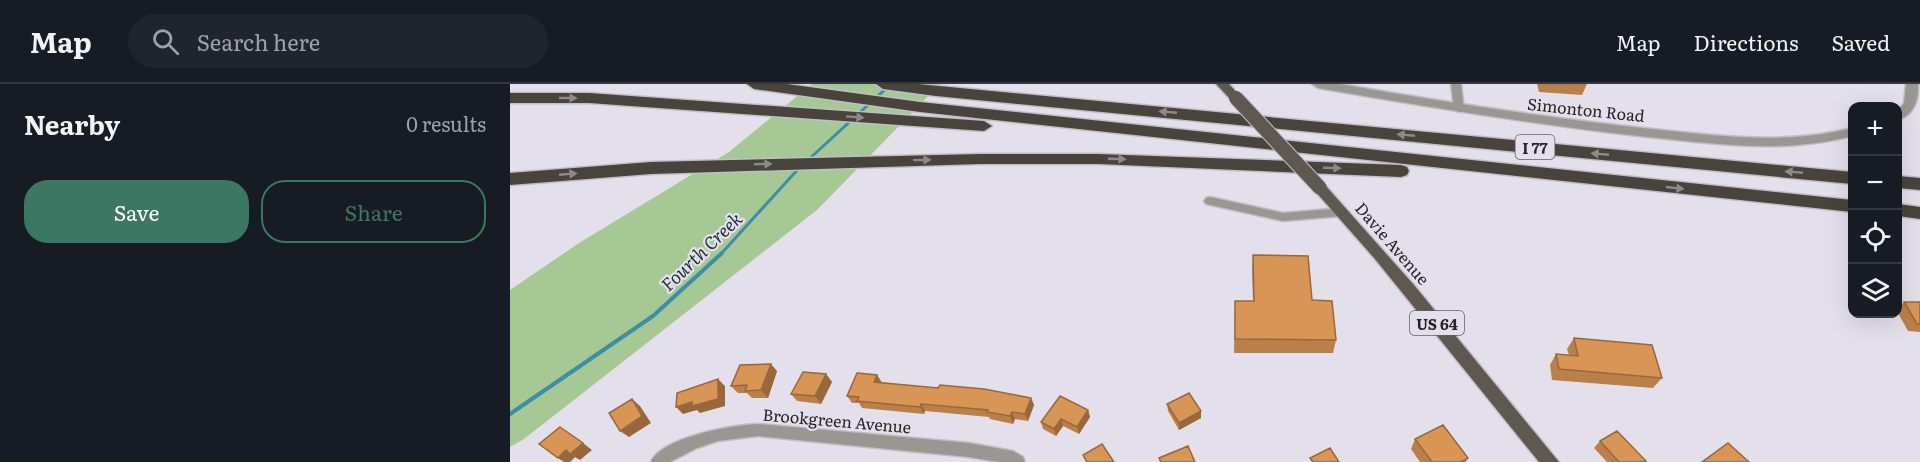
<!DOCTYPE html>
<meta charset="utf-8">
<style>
:root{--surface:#171b24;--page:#20242c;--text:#f1f3f6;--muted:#9ea1a6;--line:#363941;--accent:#3b7762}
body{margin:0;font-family:Literata,serif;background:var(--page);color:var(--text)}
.controls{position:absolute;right:18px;top:18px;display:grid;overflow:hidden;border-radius:12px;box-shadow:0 6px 24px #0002}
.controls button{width:54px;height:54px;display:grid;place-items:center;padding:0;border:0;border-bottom:2px solid var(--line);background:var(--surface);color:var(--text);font:30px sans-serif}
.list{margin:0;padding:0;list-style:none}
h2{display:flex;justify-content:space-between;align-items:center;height:78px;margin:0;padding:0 24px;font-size:26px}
h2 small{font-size:20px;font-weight:400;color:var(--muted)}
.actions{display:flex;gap:12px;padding:18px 24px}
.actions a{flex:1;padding:14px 0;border:2px solid var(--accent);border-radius:24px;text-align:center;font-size:21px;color:var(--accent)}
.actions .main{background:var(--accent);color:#fff}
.icon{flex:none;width:33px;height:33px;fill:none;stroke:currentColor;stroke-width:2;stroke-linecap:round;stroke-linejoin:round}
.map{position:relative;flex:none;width:1410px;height:378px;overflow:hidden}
header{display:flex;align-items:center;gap:36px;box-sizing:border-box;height:84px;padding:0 30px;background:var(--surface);border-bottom:2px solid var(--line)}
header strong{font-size:28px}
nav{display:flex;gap:33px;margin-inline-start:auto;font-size:21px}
.search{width:420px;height:54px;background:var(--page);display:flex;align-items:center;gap:15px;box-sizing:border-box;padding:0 21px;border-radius:33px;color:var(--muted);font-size:22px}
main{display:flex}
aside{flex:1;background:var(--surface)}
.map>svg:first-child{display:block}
</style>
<header>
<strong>Map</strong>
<div class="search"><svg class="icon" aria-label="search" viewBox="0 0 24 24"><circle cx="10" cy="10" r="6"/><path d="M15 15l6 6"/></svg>Search here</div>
<nav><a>Map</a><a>Directions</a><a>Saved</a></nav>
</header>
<main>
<aside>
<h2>Nearby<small>0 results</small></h2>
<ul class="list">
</ul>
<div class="actions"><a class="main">Save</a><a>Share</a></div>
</aside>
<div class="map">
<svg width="1410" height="378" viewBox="0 0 1410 378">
<rect width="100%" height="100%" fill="#e4e0eb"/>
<path fill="#a5c895" d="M302 0H430L307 126 14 355 0 363V206L69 159 219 68Z"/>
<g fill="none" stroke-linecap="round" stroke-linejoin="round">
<path stroke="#3c8fa7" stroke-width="3" d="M298 76 381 0
M210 171 290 83"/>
<path stroke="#3c8fa7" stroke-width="4" d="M0 330 143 232 212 169"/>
<g stroke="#c2bec8" stroke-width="3">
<path id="minor" d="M941 0H951L954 25 953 27 949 28 944 25Z
M700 113 773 129 833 124 839 128 833 132 773 137 696 120 694 117 696 114Z
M248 340 459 359 503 367 513 373 515 378H489L459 373 248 352 208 357 187 364 160 378H141C152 353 223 341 248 340Z"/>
</g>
<g stroke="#c2bec8" stroke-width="3">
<path id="tertiary" d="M802 0H830C934 18 1038 34 1142 45 1210 52 1275 61 1342 44V52C1274 70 1207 60 1138 53 1027 41 918 23 808 4Z
M1396 0H1408C1409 16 1404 31 1388 36V27L1394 19Z"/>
</g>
<g stroke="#c2bec8" stroke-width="3">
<path id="primary" d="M706 0H719L732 14 730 17H722Z
M810 99 815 101 904 201 1049 378H1029L865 175 805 107 803 104 805 101Z"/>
</g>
<g stroke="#c2bec8" stroke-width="3">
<path id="motorway" d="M237 0H277L410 18 1342 116V128L410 28 244 5Z
M366 0H408L1342 88V100L426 12 373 5Z
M0 9H79L474 37 482 42 474 47 79 19H0Z
M470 70H588L891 81 897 83 899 87 897 91 891 93 588 80H470L141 90 0 101V89L141 78Z
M1388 92 1410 94V106L1388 104Z
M1388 120 1410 123V135L1388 132Z"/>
</g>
<use href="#minor" fill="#999792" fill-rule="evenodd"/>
<use href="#tertiary" fill="#999792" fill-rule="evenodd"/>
<use href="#primary" fill="#5d5951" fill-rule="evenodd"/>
<use href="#motorway" fill="#48443b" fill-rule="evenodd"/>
<g stroke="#c2bec8" stroke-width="16" stroke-linecap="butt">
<path id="primary-bridge" d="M726 14 810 104"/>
</g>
<use href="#primary-bridge" stroke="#5d5951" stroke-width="14"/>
</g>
<path fill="#bb804a" d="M1027 0H1077L1072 11 1029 8Z
M743 171 802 216 826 256 823 269H724L725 217H743L742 186Z
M1394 218H1410V248L1398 247 1388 229V224Z
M1064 254 1152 294 1143 304 1042 296 1040 281 1046 270 1059 271 1057 265Z
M267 287 258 314H242L237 309H228L221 302Z
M316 290 322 298 311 320 287 317 281 310Z
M367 291 372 299 521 314 524 321 518 337 505 335 503 340 480 335 479 333 415 327 414 330 352 324 349 319H342L337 312Z
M657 320 691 334 669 346 658 327Z
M578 326 580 333 569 350 553 342 546 352 533 345 531 338Z
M905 355 958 374 956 378H910L901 365Z
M1090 357 1134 378H1097L1084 364Z"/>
<path fill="#98683c" d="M261 280 267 287 258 314 251 306Z
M316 290 322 298 311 320 305 312Z
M367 291 372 299 369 306 364 298Z
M208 295 215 302V322L190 329 187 326 173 330 166 323Z
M521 314 524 321 518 337 515 330Z
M122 315 130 322 141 339 119 353 110 347Z
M411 320 415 327 414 330 410 323Z
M578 326 580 333 569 350 567 343Z
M691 327V334L669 346V339Z
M502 328 505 335 503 340 500 332Z
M551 335 553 342 546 352 544 345Z
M73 359 82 366 70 376 65 373 60 378H54L48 374 56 366Z"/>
<path fill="#d99556" stroke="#98683c" stroke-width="1.5" d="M743 171 798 172 802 216 822 217 826 256 725 255V217H744Z
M1394 218H1410V240H1407Z
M1064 254 1142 261 1152 294 1049 285 1046 270 1068 272Z
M261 280 251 306 235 307 237 301 221 302 230 281Z
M293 288 316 290 305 312 281 310Z
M347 289 367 291 364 298 428 304 430 301 474 305 521 314 515 330 502 328 500 332 477 328 478 326 411 320 410 323 347 317 349 313 337 312Z
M208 295V315L182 322V318L166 323 167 309Z
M679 309 691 327 669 339 657 320Z
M550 312 578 326 567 343 551 335 544 345 531 338Z
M122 315 132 332 110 347 99 329Z
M933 341 958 374 951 378H922L905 355Z
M50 343 73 359 60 370 56 366 48 374 29 360Z
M1107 347 1136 377 1134 378H1109L1090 357Z
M1218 359 1239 378H1192Z
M592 360 604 378H577L573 371Z
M678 362 685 378H651L649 374Z
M820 364 829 378H803L800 374Z"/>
<defs><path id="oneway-solid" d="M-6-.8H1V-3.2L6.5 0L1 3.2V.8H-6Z" transform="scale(1.5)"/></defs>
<g fill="#8e8a8a">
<use href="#oneway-solid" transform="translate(58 14) rotate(1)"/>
<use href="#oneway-solid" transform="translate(658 28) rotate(-175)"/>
<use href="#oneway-solid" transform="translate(345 33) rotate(4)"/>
<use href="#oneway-solid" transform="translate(896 51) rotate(-175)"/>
<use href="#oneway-solid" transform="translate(1090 70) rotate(-175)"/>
<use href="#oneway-solid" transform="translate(607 75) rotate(2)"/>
<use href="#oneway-solid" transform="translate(412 76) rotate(-1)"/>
<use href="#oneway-solid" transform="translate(253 80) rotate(-2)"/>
<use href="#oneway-solid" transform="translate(822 84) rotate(2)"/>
<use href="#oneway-solid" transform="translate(1284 88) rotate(-175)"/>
<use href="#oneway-solid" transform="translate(58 90) rotate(-5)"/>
<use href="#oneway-solid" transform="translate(1165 104) rotate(6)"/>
</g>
<g text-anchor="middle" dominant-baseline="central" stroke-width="4.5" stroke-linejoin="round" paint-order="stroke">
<g fill="#e4e0eb" stroke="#5f5c62" stroke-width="1.5">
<rect x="1005.5" y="51" width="39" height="24" rx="4.5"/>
<rect x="900" y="227" width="54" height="24" rx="4.5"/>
</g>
<g font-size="15" font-weight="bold" fill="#262428">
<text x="1025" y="63">I 77</text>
<text x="927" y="239">US 64</text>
</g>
<g font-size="16" fill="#262428" stroke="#e4e0eb">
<text transform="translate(1076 25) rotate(6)">Simonton Road</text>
<text transform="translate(883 159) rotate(49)">Davie Avenue</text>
<text transform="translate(327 336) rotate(5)">Brookgreen Avenue</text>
</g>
<g font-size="18" font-style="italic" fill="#1c3137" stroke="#e4e0eb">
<text transform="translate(191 167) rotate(-44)">Fourth Creek</text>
</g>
</g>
</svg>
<div class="controls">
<button>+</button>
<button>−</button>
<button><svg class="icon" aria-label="locate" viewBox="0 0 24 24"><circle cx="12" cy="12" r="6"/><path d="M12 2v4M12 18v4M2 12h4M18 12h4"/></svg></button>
<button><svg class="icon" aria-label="layers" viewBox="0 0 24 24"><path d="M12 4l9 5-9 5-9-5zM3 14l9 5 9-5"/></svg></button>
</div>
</div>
</main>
